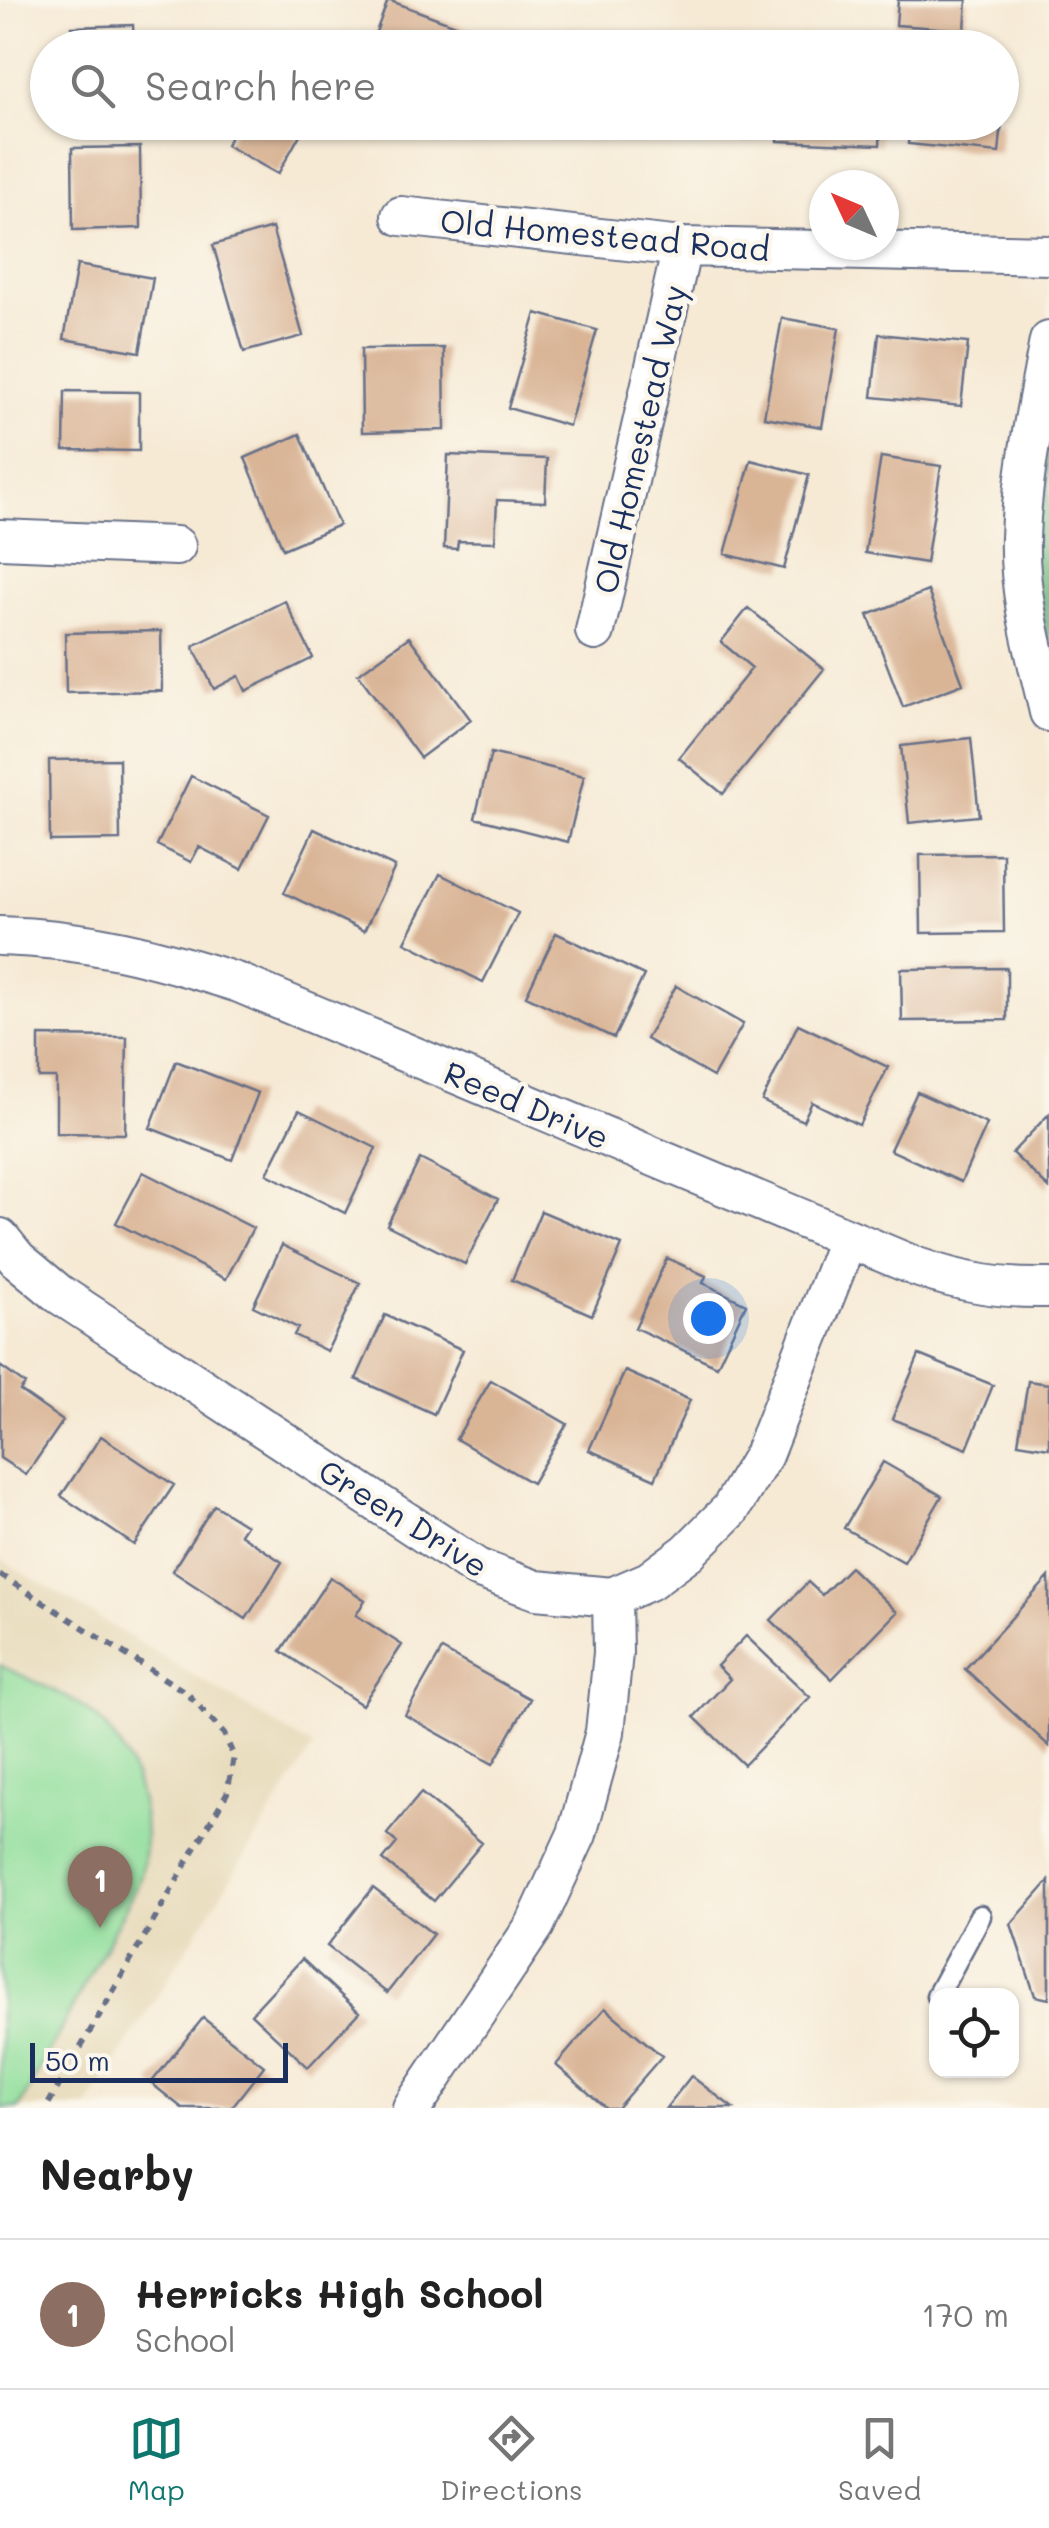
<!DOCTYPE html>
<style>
:root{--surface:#fff;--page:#f6f6f6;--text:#222;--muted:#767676;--line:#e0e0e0;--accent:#0f766e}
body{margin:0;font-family:Mali,sans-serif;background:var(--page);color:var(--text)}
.controls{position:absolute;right:30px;bottom:30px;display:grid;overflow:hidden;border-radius:20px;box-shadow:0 2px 8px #0004}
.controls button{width:90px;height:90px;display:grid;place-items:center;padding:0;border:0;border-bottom:2px solid var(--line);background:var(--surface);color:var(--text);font:50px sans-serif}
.compass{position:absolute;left:809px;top:170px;width:90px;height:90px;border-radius:50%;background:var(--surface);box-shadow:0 2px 8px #0004;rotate:314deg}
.scale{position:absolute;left:30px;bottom:25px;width:258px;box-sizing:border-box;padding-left:10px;border:5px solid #1b2f5e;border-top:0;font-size:28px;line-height:35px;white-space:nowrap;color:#1b2f5e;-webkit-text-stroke:8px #fbf7ec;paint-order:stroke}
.you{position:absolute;left:708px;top:1318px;width:35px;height:35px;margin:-25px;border:8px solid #fff;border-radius:50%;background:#1a73e8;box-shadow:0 0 0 15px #1a73e833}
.badge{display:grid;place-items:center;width:65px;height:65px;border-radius:50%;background:var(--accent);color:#fff;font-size:32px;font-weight:700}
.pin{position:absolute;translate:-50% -82px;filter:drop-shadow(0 2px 5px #0008)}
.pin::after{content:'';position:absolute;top:52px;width:35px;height:30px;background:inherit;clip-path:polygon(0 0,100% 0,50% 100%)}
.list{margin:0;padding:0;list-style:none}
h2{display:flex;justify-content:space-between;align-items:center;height:130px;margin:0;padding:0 40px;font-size:42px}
h2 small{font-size:32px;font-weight:400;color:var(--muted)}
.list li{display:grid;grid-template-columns:65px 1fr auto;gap:30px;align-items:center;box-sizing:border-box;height:150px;padding:0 40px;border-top:2px solid var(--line)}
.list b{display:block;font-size:38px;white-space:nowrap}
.list p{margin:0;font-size:32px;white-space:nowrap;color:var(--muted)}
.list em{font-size:32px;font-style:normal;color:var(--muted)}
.icon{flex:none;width:55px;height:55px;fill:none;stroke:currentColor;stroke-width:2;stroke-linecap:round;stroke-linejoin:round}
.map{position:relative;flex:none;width:1049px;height:2108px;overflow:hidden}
.search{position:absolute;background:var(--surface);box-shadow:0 2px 8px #0004;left:30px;right:30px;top:30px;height:110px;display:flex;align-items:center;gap:25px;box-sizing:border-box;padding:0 35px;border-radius:55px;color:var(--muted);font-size:38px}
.sheet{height:280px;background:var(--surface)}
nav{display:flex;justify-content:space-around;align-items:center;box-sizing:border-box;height:140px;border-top:2px solid var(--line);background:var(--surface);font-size:28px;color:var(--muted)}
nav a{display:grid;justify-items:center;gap:5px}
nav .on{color:var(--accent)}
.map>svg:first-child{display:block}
</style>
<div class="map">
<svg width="1049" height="2108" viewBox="0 0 1049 2108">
<rect width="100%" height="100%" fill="#fbf7ec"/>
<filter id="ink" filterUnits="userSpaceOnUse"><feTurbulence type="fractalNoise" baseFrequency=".01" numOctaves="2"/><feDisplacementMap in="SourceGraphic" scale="20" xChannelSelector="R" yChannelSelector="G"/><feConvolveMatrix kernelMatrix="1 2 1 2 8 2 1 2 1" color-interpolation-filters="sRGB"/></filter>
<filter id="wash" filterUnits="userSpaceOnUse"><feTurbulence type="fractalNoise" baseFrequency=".0048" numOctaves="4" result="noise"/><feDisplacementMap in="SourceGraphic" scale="40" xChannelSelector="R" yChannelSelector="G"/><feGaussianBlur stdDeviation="2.25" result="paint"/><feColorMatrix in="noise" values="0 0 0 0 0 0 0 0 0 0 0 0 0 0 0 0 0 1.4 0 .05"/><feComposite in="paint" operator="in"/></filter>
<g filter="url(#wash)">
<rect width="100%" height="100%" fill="#f6ead5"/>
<path fill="#e7daba" d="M0 1559 313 1747 87 2108H0Z"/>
<path fill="#90de9b" stroke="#56867c" stroke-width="2.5" d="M0 1665C25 1678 69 1695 90 1712 137 1751 155 1825 139 1882L19 2108H0Z"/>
<path fill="#74bd83" stroke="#487670" stroke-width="2.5" d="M1049 341V712L1025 608Z"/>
<g id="blocks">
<path fill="#d9b495" d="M388 0 488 37 484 48H370Z
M898 0H967L965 30 896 25Z
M133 25 134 48H73L72 27Z
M239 122H307L278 174 226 145Z
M649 122H751V139L649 140Z
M779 122H881L880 145 778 141Z
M910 122H1002L999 153 908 144Z
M140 147 141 228 73 230 72 148Z
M272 228 303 336 244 352 213 245Z
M77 265 153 278 140 352 64 339Z
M536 313 597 330 569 426 508 408Z
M782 318 839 328 822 427 764 417Z
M879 334 968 343 961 406 872 397Z
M444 348 445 430 362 432 361 349Z
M65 391 139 392V451L64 450Z
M300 434 339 525 283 549 245 458Z
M448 455 547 459 545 502 497 500 495 542 458 541 457 549 444 548Z
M881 457 941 466 926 563 865 553Z
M751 460 809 475 784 569 725 554Z
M928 591 963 684 903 707 868 615Z
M285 601 313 658 246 691 239 676 214 689 193 646Z
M748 608 824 669 723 794 679 758 752 668 721 642Z
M161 631 162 691 66 693 65 633Z
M409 637 471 720 420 758 358 674Z
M971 738 979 816 909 823 901 746Z
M491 753 584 776 568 842 475 818Z
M119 759 120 840 50 841 49 760Z
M191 776 269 815 242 869 199 847 191 862 157 845Z
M314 829 395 867 364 931 284 893Z
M1003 854 1004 932 921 933 920 855Z
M440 874 518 913 483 982 405 942Z
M556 933 644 975 614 1038 526 996Z
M1007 968V1020L902 1021 901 969Z
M676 986 743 1024 713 1077 646 1039Z
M798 1024 888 1067 859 1125 812 1102 803 1121 762 1101Z
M39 1036 127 1037 125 1134 56 1133V1078H39Z
M176 1061 258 1093 232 1160 150 1128Z
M917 1092 987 1124 961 1182 890 1150Z
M299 1110 376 1148 345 1213 267 1174Z
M1049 1114V1188L1012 1153Z
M420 1159 498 1199 465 1264 387 1225Z
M143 1172 253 1228 226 1279 116 1223Z
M541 1211 622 1245 592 1315 512 1280Z
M282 1245 360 1283 327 1351 294 1335 298 1328 253 1306Z
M667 1258 706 1276 703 1283 746 1304 717 1366 635 1328Z
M385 1315 463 1350 434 1414 356 1379Z
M919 1355 993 1385 967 1449 892 1419Z
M0 1366 25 1384 20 1391 63 1421 26 1475 0 1458Z
M625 1371 690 1400 655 1479 589 1450Z
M491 1380 567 1424 532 1483 456 1439Z
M1028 1381 1049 1384V1448L1018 1443Z
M101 1436 174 1485 134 1545 61 1496Z
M883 1462 942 1496 904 1562 844 1528Z
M214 1505 246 1525 240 1534 282 1562 246 1619 172 1571Z
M850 1567 897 1612 832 1679 771 1620 808 1582 822 1595Z
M330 1577 365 1600 356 1615 402 1645 362 1705 281 1651Z
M1049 1577V1746L965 1669Z
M746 1636 810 1697 744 1765 694 1717 730 1679 717 1666Z
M442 1650 530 1699 493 1764 405 1715Z
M421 1793 482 1843 434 1901 383 1860 397 1843 387 1834Z
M1049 1881V1999L1035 1996 1011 1924Z
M373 1888 433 1934 387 1993 327 1946Z
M302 1959 359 2012 308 2067 251 2014Z
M605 2008 662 2056 617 2108H606L556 2065Z
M203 2018 264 2066 231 2108H182L151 2083Z
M691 2076 733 2108H666Z"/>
</g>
</g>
<g filter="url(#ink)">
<use href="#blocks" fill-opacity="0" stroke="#687088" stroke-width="2.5"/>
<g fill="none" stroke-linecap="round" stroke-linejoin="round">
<g stroke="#687088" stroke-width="25">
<path id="service" d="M937 1996 980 1916"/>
</g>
<g stroke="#687088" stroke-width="42">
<path id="minor" d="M401 216 682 247 1049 255
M1049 341C1037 406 1022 472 1020 538 1018 597 1036 655 1049 712
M0 539 176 546
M595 631 682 247
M0 936C87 938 157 957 239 983L917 1267C962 1283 1002 1289 1049 1288
M0 1238 17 1259 59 1294 477 1568 536 1590 612 1597 649 1581 688 1552 730 1510 763 1455 848 1238
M412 2108 535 1925 577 1834 605 1732 613 1653 612 1597"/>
</g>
<path stroke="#687088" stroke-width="6" stroke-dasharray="8 8" stroke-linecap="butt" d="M0 1575 187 1693 224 1734 234 1757 227 1793 46 2108"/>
<use href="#service" stroke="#fff" stroke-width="20"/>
<use href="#minor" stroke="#fff" stroke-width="38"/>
</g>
</g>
<g text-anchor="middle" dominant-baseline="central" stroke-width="9" stroke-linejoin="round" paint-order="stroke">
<g font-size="32" fill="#1b2f5e" stroke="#fbf7ec">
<text transform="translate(605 234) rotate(5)">Old Homestead Road</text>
<text transform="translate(639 439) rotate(-77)">Old Homestead Way</text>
<text transform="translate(527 1104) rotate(23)">Reed Drive</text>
<text transform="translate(404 1517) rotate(32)">Green Drive</text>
</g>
</g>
</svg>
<div class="controls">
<button><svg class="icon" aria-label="locate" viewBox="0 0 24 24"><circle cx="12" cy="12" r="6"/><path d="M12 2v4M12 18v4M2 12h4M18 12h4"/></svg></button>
</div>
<svg class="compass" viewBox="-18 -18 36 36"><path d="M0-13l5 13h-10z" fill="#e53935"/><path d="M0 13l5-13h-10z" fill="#767676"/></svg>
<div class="scale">50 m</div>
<div class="you"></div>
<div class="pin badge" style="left:100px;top:1928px;background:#8d6e63">1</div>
<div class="search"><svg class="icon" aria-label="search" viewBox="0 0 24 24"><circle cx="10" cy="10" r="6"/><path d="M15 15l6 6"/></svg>Search here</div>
</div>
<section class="sheet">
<h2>Nearby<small></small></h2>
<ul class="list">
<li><span class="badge" style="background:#8d6e63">1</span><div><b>Herricks High School</b><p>School</p></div><em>170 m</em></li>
</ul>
</section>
<nav>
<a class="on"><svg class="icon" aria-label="map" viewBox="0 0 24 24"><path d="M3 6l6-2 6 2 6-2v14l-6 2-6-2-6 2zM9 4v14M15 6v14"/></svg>Map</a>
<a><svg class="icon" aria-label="directions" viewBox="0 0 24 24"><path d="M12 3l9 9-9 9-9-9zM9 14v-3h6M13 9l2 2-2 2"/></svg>Directions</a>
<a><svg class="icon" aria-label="saved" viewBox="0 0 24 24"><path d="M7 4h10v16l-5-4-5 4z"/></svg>Saved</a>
</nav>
